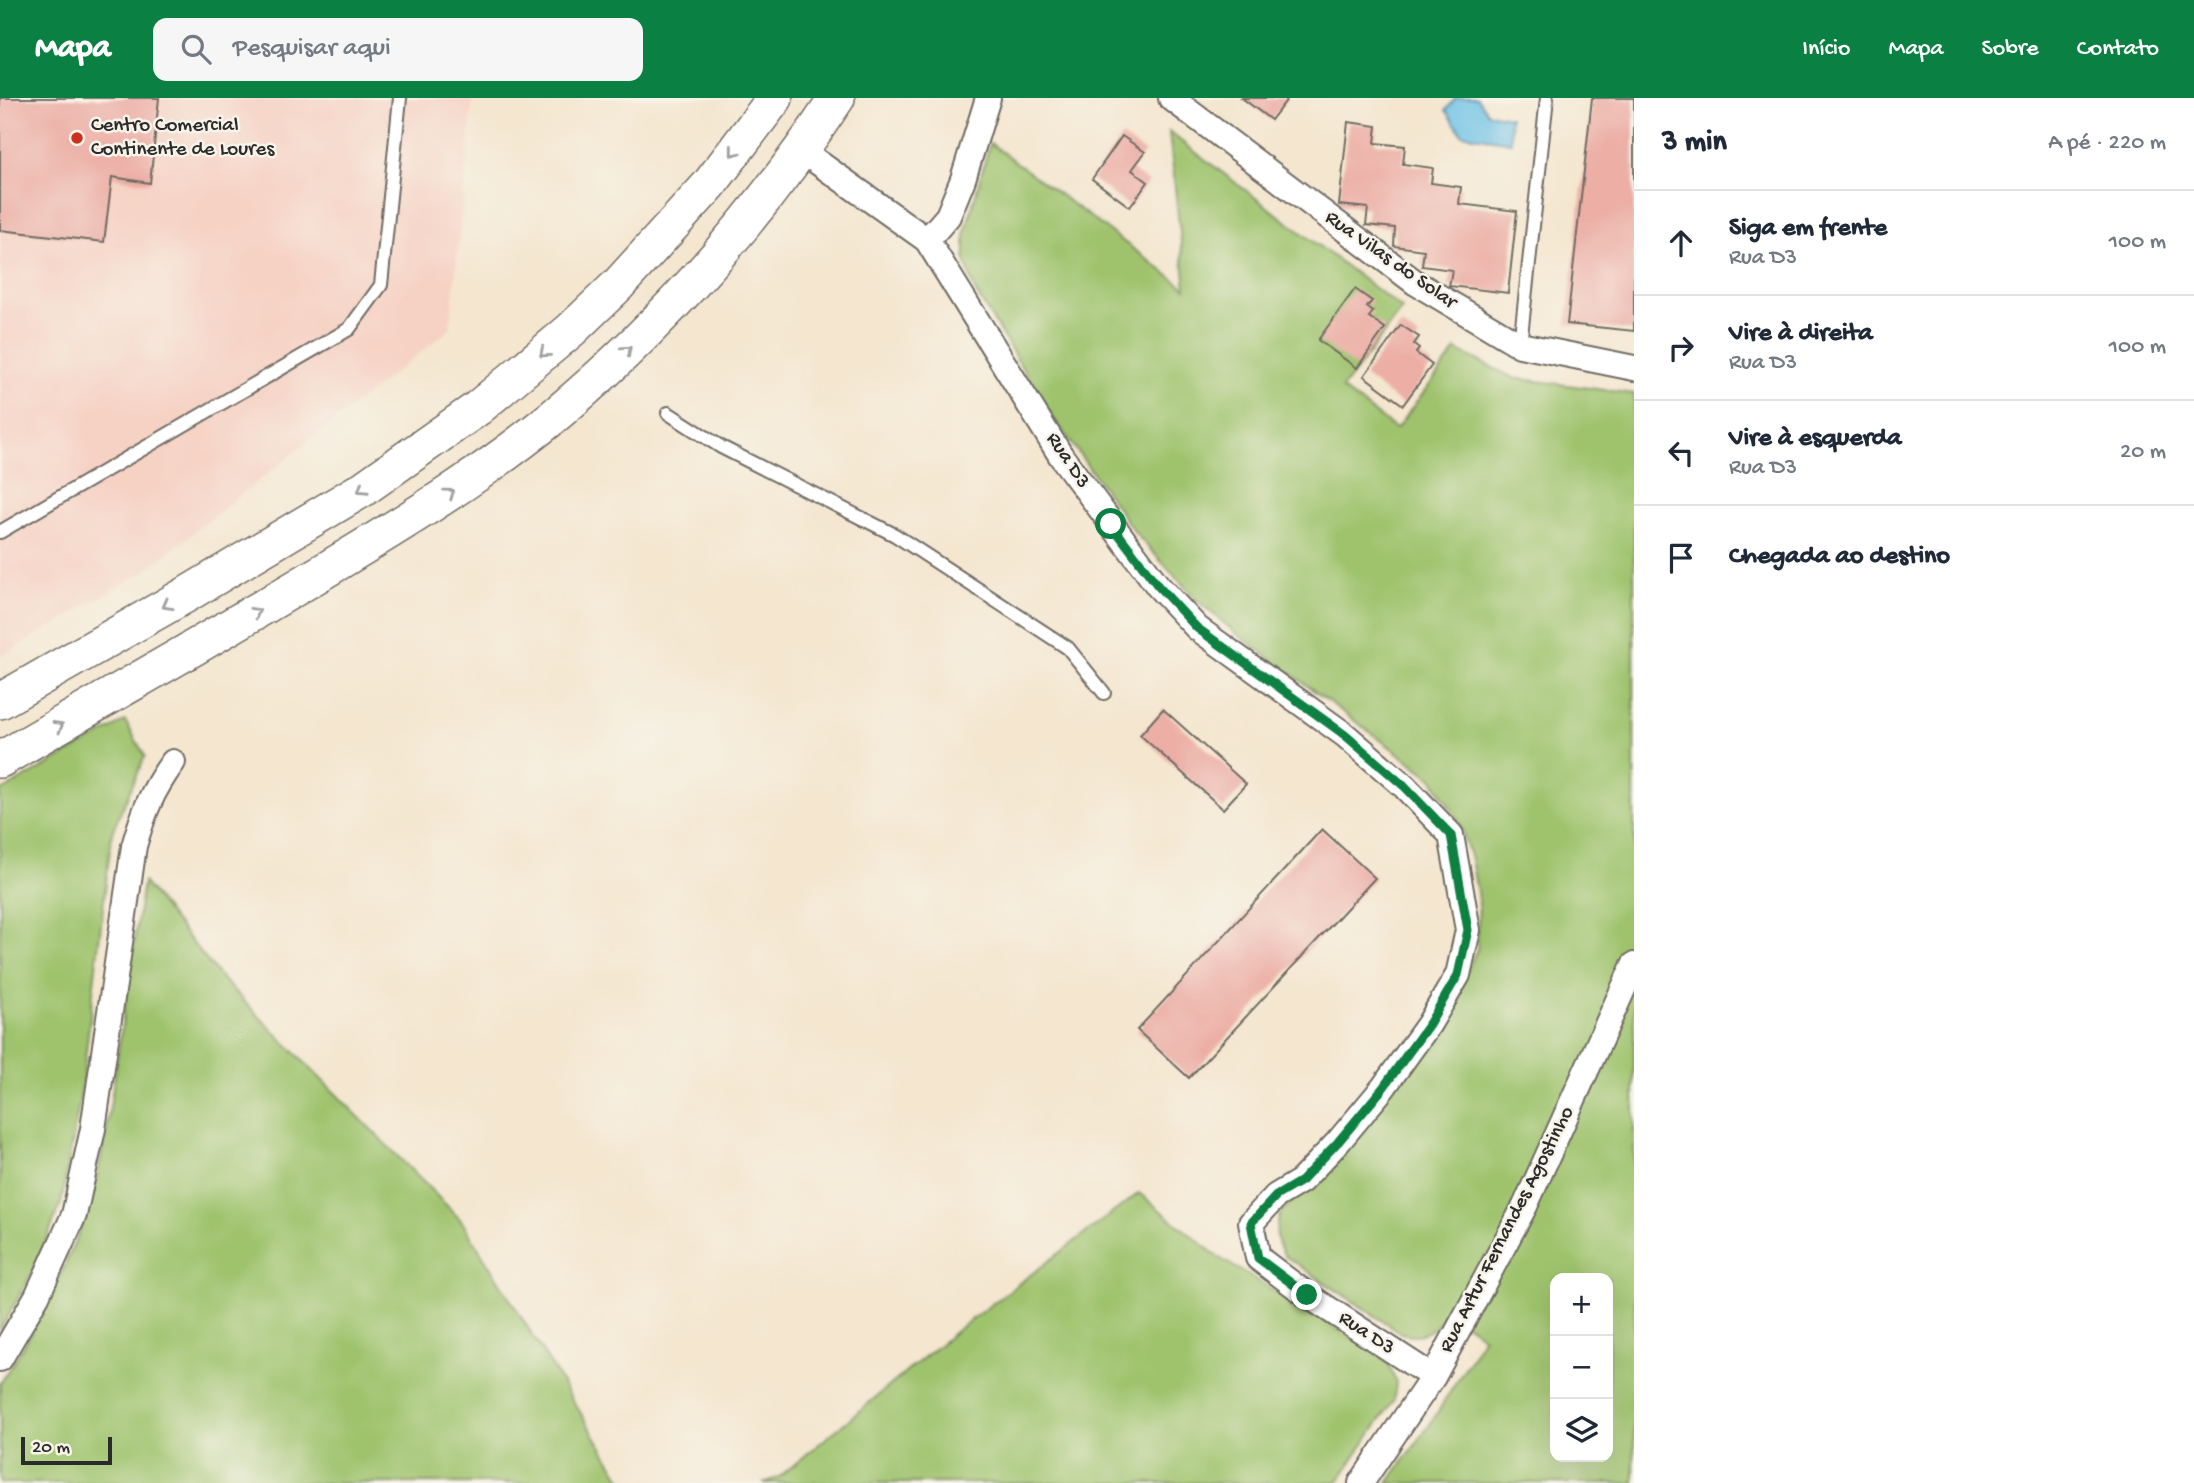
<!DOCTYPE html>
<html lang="pt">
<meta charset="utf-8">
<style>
:root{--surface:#fff;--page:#f6f6f7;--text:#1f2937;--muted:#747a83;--line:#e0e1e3;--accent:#0b8043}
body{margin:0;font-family:"Gochi Hand",sans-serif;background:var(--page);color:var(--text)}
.controls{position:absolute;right:21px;bottom:21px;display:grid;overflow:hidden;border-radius:14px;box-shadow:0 7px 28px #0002}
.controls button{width:63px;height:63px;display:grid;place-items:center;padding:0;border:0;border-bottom:2px solid var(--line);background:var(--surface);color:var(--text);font:35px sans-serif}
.scale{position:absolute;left:21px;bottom:18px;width:91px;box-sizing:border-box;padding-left:7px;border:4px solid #2b2b2b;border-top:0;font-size:19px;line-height:24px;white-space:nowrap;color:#2b2b2b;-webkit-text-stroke:5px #f7f3e8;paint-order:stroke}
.stop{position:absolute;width:21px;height:21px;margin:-16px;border:5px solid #0b8043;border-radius:50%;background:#fff}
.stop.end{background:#0b8043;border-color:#fff;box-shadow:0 2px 7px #0008}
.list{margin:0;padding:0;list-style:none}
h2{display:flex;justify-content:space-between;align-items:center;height:91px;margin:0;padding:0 28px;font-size:30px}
h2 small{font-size:23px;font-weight:400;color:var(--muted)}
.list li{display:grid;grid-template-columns:46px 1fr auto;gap:21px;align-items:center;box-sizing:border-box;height:105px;padding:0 28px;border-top:2px solid var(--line)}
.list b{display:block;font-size:26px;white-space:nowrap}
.list p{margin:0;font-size:23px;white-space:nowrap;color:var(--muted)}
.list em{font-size:23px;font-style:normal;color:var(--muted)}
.icon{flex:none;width:38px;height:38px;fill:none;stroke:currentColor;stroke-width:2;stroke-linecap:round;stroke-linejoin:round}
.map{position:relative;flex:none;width:1634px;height:1385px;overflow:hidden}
header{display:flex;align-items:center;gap:42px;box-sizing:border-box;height:98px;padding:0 35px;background:var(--accent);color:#fff}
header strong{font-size:33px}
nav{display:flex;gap:38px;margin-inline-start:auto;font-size:24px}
.search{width:490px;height:63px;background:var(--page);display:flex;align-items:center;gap:18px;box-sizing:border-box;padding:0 24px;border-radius:14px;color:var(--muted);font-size:26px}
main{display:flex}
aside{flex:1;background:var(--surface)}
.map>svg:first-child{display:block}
</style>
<header>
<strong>Mapa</strong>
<div class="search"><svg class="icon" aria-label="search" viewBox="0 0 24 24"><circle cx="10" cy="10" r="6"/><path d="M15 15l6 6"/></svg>Pesquisar aqui</div>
<nav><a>Início</a><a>Mapa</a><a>Sobre</a><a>Contato</a></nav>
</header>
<main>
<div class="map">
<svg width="1634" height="1385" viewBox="0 0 1634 1385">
<rect width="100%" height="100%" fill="#f7f3e8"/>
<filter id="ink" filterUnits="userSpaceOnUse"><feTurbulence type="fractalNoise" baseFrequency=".0143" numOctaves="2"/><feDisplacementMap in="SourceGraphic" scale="14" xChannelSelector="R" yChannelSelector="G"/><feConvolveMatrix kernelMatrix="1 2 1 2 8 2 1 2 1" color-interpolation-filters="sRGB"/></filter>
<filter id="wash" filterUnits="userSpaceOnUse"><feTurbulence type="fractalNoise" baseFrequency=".00686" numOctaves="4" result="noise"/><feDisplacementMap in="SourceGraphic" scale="28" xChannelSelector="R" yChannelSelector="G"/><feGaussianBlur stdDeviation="1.57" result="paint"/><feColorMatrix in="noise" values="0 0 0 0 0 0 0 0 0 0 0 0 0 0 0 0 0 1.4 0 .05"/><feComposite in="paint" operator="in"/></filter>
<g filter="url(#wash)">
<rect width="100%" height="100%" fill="#f4e6cf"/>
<path fill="#f6d2c4" d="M0 0H473L450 231 145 473 0 559Z"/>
<path fill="#9fc36d" stroke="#65774c" stroke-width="2" fill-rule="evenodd" d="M1169 34 1402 211 1342 291 1396 331 1456 252 1514 280 1634 296V1385H1388L1431 1325 1484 1239 1446 1212C1438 1232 1423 1241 1401 1235L1285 1158C1275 1143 1274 1131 1281 1114L1335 1061 1449 912 1477 851 1479 805 1471 761 1459 724 1432 680 1237 536 1199 504 1136 436 1050 315 975 193 965 162V135L990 45 1186 190ZM1555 1180H1608V1359H1555Z
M125 623 145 658 112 734 81 995 61 1106 34 1171 0 1233V694Z
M143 784 220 879 461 1122 624 1385H0V1286L33 1232 65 1167 92 1102 106 1036Z
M1139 1095 1218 1159 1377 1255 1389 1267 1396 1284 1394 1302 1337 1385H763L778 1380 956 1233Z"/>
<path fill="#6ac1e7" stroke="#4a7689" stroke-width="2" d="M1456 0H1477L1488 15 1510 19 1511 44 1462 36 1446 12Z"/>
<g id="blocks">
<path fill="#ecaea5" d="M0 0H159L150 85 112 79 104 144 0 132Z
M1242 0H1288L1271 22Z
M1592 0H1634V233L1567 226Z
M1348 24 1377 28 1375 45 1405 48 1403 66 1433 70 1431 85 1461 89 1459 106 1517 113 1508 195 1449 188 1452 172 1422 168 1424 152 1394 148 1395 130 1366 127 1368 110 1339 107Z
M1122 38 1145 54 1132 72 1148 84 1130 109 1092 81Z
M1355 191 1372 203 1367 209 1373 214 1369 219 1385 230 1357 270 1318 242Z
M1401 227 1419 239 1414 246 1419 250 1416 255 1432 267 1403 307 1364 278Z
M1163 611 1246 686 1223 711 1140 637Z
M1322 731 1375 780 1189 980 1137 932Z"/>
</g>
</g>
<g filter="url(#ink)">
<use href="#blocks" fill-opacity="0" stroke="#716c64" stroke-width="2"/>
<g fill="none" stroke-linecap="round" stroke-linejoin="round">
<g stroke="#716c64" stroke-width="16">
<path id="lane" d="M1520 247 1547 0
M668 315 721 349 895 437 1068 550 1104 595
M0 434 349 231 381 187 400 0"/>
</g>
<g stroke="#716c64" stroke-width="28">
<path id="street" d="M1171 0 1416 185 1520 247 1634 270
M802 53 927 142 1061 358 1158 488 1197 530 1345 637 1404 688 1451 737 1468 832 1458 877 1429 926 1383 990 1338 1044 1301 1083 1276 1098 1251 1125 1258 1160 1307 1197 1433 1279
M927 142 948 118 963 81 988 0
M0 1261 37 1198 74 1117 93 1031 134 748C144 713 152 693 173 664
M1361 1385 1433 1279 1525 1108 1634 867"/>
</g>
<g stroke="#716c64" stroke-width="38">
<path id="secondary" d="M0 603 184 498 363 391 478 310 571 232 618 187 709 87 775 0
M0 662C114 595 229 531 342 462 415 418 487 373 553 319 663 227 758 119 837 0"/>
</g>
<use href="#lane" stroke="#fff" stroke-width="12"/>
<use href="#street" stroke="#fff" stroke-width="24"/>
<use href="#secondary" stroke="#fff" stroke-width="35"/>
</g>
<defs><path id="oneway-chevron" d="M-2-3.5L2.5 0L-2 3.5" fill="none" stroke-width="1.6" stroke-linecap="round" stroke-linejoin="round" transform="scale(1.75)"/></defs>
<g stroke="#a0a0a0">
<use href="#oneway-chevron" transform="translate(734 54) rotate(128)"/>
<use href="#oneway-chevron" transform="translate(627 252) rotate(-42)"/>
<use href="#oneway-chevron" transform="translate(544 255) rotate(140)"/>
<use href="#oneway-chevron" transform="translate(362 391) rotate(147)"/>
<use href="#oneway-chevron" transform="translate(450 395) rotate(-36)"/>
<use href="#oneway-chevron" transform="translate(167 507) rotate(151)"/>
<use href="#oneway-chevron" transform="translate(256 514) rotate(-30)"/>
<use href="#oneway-chevron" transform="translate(59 628) rotate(-30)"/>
</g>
</g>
<g fill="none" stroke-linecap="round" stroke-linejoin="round" filter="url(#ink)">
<path stroke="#0b8043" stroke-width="9" d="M1111 426 1158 488 1197 530 1345 637 1404 688 1451 737 1468 832 1458 877 1429 926 1383 990 1338 1044 1301 1083 1276 1098 1251 1125 1258 1160 1307 1197"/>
</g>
<circle fill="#c8321e" stroke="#f7f3e8" stroke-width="2.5" cx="77" cy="40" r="7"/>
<g text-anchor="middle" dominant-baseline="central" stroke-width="5" stroke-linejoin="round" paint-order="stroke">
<g font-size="21" fill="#2b2b2b" stroke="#f7f3e8" text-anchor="start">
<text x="91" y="28">Centro Comercial<tspan x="91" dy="24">Continente de Loures</tspan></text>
</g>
<g font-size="21" fill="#2b2b2b" stroke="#f7f3e8">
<text transform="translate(1390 163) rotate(35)">Rua Vilas do Solar</text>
<text transform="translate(1067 363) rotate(56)">Rua D3</text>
<text transform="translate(1508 1132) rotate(-63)">Rua Artur Fernandes Agostinho</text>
<text transform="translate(1366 1236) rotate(33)">Rua D3</text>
</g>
</g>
</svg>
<div class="controls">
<button>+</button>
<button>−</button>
<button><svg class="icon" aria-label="layers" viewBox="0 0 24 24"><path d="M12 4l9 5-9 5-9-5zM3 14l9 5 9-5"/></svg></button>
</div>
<div class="scale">20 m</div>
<div class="stop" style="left:1111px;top:426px"></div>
<div class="stop end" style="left:1307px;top:1197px"></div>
</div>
<aside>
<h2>3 min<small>A pé · 220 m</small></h2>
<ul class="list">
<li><svg class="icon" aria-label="ahead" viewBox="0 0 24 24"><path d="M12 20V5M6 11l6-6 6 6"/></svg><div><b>Siga em frente</b><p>Rua D3</p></div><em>100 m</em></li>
<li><svg class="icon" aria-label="right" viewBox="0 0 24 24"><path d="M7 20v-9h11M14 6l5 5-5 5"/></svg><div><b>Vire à direita</b><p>Rua D3</p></div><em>100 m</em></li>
<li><svg class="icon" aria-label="left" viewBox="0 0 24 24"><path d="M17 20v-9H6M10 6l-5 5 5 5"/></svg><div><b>Vire à esquerda</b><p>Rua D3</p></div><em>20 m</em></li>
<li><svg class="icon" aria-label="arrive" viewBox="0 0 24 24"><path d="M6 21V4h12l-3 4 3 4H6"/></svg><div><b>Chegada ao destino</b></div></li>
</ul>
</aside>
</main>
